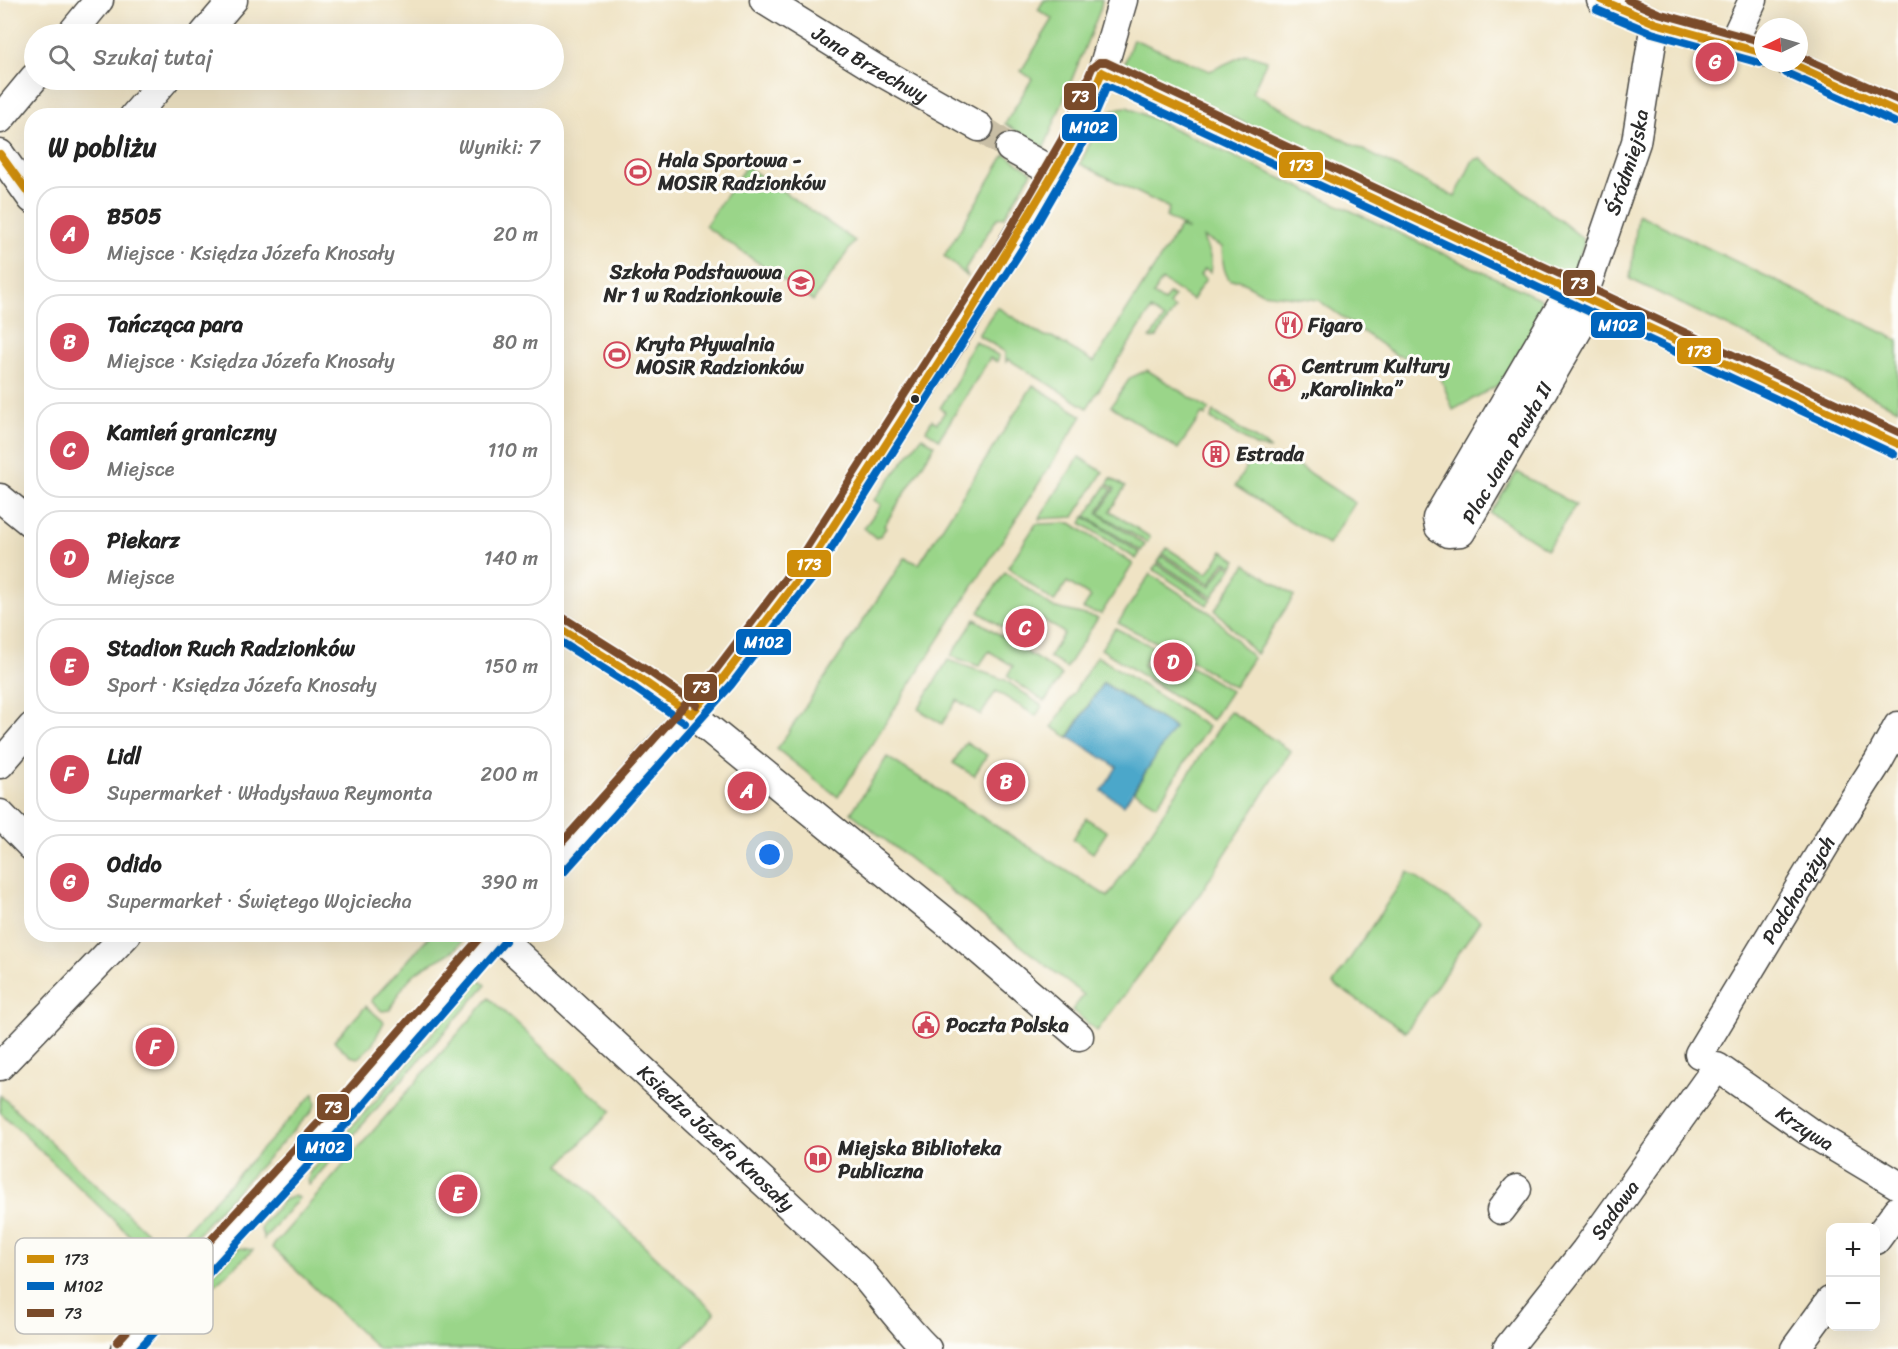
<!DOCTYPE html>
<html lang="pl">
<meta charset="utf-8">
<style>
:root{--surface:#fff;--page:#f2f2f2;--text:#222;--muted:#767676;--line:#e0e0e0;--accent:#d1495b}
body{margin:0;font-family:Sriracha,sans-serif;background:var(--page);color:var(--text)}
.controls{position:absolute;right:18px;bottom:18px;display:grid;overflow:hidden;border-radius:12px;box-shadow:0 6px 24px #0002}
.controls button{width:54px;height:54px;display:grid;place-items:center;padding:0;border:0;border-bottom:2px solid var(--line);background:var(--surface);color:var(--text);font:30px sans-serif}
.compass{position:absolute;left:1754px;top:18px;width:54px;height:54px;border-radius:50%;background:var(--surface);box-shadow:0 6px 24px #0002;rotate:265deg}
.you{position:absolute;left:770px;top:855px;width:21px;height:21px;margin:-15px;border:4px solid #fff;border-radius:50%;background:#1a73e8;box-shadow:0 0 0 9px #1a73e833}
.badge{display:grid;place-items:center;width:39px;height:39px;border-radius:50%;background:var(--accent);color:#fff;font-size:20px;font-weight:700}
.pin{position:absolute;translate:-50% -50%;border:3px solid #fff;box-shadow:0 2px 6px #0006}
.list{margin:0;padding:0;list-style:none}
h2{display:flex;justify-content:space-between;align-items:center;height:78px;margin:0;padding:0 24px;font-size:26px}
h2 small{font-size:20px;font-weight:400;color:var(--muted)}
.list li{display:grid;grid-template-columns:39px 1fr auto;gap:18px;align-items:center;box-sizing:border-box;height:96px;margin:0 12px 12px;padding:0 12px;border:2px solid var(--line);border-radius:24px}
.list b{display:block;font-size:22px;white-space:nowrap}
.list p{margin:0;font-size:20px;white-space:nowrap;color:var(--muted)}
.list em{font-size:20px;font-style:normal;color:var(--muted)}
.icon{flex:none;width:33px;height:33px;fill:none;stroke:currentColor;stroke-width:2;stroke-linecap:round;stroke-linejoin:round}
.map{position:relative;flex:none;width:1898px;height:1349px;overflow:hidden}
.search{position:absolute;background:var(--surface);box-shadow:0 6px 24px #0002;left:24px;top:24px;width:540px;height:66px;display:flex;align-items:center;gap:15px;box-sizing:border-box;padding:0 21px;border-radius:33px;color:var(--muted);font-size:22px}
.panel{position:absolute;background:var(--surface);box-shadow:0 6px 24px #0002;left:24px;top:108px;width:540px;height:834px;border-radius:24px}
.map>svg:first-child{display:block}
</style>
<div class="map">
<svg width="1898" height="1349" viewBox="0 0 1898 1349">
<rect width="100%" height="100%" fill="#fdfcf7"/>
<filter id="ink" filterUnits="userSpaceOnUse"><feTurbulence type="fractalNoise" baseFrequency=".0167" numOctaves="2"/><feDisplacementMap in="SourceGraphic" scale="12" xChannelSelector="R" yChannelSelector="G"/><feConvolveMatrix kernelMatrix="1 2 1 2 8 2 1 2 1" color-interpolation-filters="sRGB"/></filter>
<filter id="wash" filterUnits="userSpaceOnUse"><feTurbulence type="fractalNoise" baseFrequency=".008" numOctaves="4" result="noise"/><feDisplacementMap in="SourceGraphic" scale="24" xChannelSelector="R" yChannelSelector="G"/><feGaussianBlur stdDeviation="1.35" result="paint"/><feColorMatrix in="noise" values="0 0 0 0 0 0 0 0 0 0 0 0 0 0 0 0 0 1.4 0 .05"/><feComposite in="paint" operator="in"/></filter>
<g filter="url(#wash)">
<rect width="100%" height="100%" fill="#efe3c4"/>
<path fill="#9ad589" stroke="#62805a" stroke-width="1.5" d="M1044 0H1102L1100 10 1044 148 1005 124 1032 79 1021 71 1053 19 1038 10Z
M1133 39 1210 71 1247 54 1267 60 1252 93 1455 197 1473 160 1481 158 1581 237 1584 243 1574 271 1565 278 1124 65Z
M1127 107 1541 299 1542 314 1500 384 1453 410 1436 365 1396 355 1318 300 1262 293 1239 280H1230C1222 271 1223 258 1222 247L1203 237C1206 248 1214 259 1210 272L1205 269 1200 275 1206 279 1192 300 1162 280 1153 295 1164 302 1169 294 1174 297 1169 305 1175 309 1157 337 1152 339 1150 338 1164 319 1151 310 1087 408 1008 359 1006 362 1005 352 978 335 997 307 1043 336 1052 337 1094 362 1180 227 1189 230 1166 217 1169 208 1080 164 1103 116 1119 108Z
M1005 154 1032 172 1004 217 997 218 965 269 968 277 944 256Z
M746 166 855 241 813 301 705 226Z
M1638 214 1898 340V409L1630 279Z
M975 341 999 356 997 362 990 358 939 439 926 430 932 420 937 423 945 412 940 408 957 381 966 356Z
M1147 370 1209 409 1205 416 1202 414 1178 449 1111 406 1130 378Z
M1033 385 1082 416 838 797 777 749 905 558 919 564Z
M1214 412 1271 449 1257 447 1211 419Z
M922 437 935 445 884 526 886 528 880 536 876 538 864 528 881 505 874 500Z
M1254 455 1288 459 1355 503 1328 545 1235 486Z
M1079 457 1103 472 1074 517 1039 519Z
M1517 472 1576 505 1547 549 1490 513Z
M1111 478 1125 487 1110 511 1150 537 1147 543 1099 513 1115 489 1107 484Z
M1106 486 1112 490 1097 513 1145 545 1141 551 1086 516Z
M1085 517 1140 553 1136 559 1081 523Z
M1071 523 1133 564 1101 614 1083 609 1091 597 1067 582 1054 602 1008 567 1036 524Z
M1167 548 1207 574 1223 551 1237 560 1233 566 1225 561 1210 584 1163 554Z
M1162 556 1210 587 1226 564 1232 568 1212 597 1158 562Z
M1157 564 1211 599 1207 605 1153 569Z
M1246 564 1294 596 1256 654 1215 610Z
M1005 572 1052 607 1098 618 1066 668 1049 657 1064 633 1041 618 1025 642 979 612Z
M1150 574 1212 614 1253 658 1234 687 1182 655 1118 623Z
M975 619 1062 675 1045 702 1007 676 1013 666 989 651 979 666 951 656Z
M1115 628 1153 647 1143 665 1167 680 1180 660 1231 691 1212 720 1101 649Z
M1097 656 1208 727 1157 805 1134 791 1174 727 1103 682 1068 737 1052 727Z
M948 660 1005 680 1042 706 1036 716 996 691 981 715 957 700 942 724 918 709Z
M1230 711 1291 751 1196 900 1097 1031 1072 1010 1084 995 851 813 887 757 1108 897Z
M966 742 987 755 974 776 953 763Z
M1086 818 1107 832 1093 853 1073 839Z
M1408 872 1480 921 1406 1032 1333 984Z
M431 935H462L463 939C454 956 432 960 417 972 405 981 397 996 390 1010L382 1011 371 1001Z
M477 977 486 985 309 1185 308 1180 310 1172 399 1075Z
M489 998 611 1111 560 1165 715 1313 682 1349H378L272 1247Z
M366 1006 384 1022 372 1045 358 1058 350 1056 334 1041Z
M314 1093 316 1104 311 1112 218 1211 166 1270 0 1112V1095L167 1251Z
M294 1196 299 1198 264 1239 261 1230 263 1223 284 1200Z
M241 1248 253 1250 209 1290 203 1284 237 1249Z"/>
<path fill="#4ca7ca" stroke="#3c697a" stroke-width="1.5" d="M1103 683 1174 728 1124 805 1102 791 1117 767 1069 737Z"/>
</g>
<g filter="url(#ink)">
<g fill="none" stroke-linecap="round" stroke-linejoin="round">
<path stroke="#c8bea5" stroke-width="28" stroke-dasharray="28 14" stroke-linecap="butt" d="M979 127 1010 148"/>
<g stroke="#484742" stroke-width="31">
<g id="minor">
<path id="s1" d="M764 0 876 69 979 127"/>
<path d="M1601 0 1655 23 1763 53"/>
<path d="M71 34 99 0"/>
<path d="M204 34 233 0"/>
<path d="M1732 45 1753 0"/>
<path d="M1790 63 1898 112"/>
<path d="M1102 72 1898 444"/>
<path d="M134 116 165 80"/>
<path d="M0 119 34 78"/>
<path d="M1010 148 1055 173"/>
<path d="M0 154 32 199"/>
<path id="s2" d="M1570 291 1437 518 1439 527 1448 533 1461 532 1594 302"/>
<path id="s3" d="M1583 297 1636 142 1655 23"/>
<path d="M0 498 32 524"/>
<path d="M556 626 642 680 691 714 956 930 1079 1036"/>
<path d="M0 764 32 727"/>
<path d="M0 814 32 847"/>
<path d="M556 865 658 749 723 678 805 570 964 323 1055 173 1071 144 1102 72 1123 0"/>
<path id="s4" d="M496 934 862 1273C884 1299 903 1326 927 1349"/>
<path id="s5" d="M1699 1054 1833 832 1878 762 1898 726"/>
<path d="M0 1066 127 934"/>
<path d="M1501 1210 1517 1189"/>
<path d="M1876 1240 1898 1210"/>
<path d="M125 1349 351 1103 497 934"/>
<path id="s6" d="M1507 1349 1585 1251 1717 1067 1808 1131 1898 1185"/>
<path d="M1795 1349 1830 1301"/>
</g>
</g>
<use href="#minor" stroke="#fff" stroke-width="28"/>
<g stroke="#fdfcf7" stroke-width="12">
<path id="bus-1" d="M1601 0 1655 23 1763 53
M1790 63 1898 112
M1102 72 1898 444
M0 154 32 198
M556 626 642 680 691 714
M691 714 723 678 805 570 964 323 1071 144 1102 72"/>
</g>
<g stroke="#fdfcf7" stroke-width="12">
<path id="bus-2" d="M1597 10 1652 33 1760 63
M1786 73 1894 122
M556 639 636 689 685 723
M564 872 731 685 814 576 1024 246 1080 149 1107 86 1894 454
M139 1349 359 1110 505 941"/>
</g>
<g stroke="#fdfcf7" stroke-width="12">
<path id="bus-3" d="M1628 0 1658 13 1763 42
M1799 56 1898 100
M562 617 648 671 697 705
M556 849 715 671 796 564 1006 236 1062 139 1092 68 1099 62H1106L1898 432
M117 1342 343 1096 483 934"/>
</g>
<use href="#bus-1" stroke="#ce8d09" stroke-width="8"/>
<use href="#bus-2" stroke="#0065bd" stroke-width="8"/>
<use href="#bus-3" stroke="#7a4b2a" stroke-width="8"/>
</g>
</g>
<defs>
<g id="stadium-ring" transform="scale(1.35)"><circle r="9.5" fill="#fdfcf7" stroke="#d1495b" stroke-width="1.5"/><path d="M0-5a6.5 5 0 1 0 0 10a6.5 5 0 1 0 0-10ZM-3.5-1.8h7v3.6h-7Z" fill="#d1495b"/></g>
<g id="school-ring" transform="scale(1.35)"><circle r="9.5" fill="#fdfcf7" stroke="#d1495b" stroke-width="1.5"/><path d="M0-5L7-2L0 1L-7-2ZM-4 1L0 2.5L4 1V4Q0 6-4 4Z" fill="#d1495b"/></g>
<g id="restaurant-ring" transform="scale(1.35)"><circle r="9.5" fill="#fdfcf7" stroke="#d1495b" stroke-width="1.5"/><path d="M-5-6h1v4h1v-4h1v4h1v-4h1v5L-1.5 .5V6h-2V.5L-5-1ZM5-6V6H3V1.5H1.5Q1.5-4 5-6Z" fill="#d1495b"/></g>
<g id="civic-ring" transform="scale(1.35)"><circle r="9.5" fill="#fdfcf7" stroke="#d1495b" stroke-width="1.5"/><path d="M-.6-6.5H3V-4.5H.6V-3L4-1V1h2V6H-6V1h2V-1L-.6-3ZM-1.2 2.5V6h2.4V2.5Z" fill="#d1495b"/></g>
<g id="building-ring" transform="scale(1.35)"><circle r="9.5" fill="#fdfcf7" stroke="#d1495b" stroke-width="1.5"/><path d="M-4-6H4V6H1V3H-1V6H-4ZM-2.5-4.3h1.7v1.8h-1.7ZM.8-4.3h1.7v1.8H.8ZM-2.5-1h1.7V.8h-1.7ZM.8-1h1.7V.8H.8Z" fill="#d1495b"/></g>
<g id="library-ring" transform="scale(1.35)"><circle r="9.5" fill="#fdfcf7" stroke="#d1495b" stroke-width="1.5"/><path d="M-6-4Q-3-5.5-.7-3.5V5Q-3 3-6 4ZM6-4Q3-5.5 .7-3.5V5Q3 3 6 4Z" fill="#d1495b"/></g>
</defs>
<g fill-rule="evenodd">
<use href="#stadium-ring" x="638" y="172"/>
<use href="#school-ring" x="801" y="283"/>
<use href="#restaurant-ring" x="1289" y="325"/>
<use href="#stadium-ring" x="617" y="355"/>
<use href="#civic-ring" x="1282" y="378"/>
<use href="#building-ring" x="1216" y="454"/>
<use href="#civic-ring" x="926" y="1025"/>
<use href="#library-ring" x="818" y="1159"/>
</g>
<circle fill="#2b2b2b" stroke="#fdfcf7" stroke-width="2" cx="915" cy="399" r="5"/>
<g text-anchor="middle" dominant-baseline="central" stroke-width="6" stroke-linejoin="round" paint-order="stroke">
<g font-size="20" fill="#2b2b2b" stroke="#fdfcf7">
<text stroke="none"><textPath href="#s1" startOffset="124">Jana Brzechwy</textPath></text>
<text stroke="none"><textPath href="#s3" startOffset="142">Śródmiejska</textPath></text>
<text stroke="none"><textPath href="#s2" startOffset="388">Plac Jana Pawła II</textPath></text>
<text stroke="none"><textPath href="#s5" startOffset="192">Podchorążych</textPath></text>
<text stroke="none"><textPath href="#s6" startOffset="459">Krzywa</textPath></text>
<text stroke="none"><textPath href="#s4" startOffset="300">Księdza Józefa Knosały</textPath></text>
<text stroke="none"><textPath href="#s6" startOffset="176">Sadowa</textPath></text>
</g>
<g font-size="20" font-weight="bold" fill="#2b2b2b" stroke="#fdfcf7" text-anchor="start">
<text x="658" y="160">Hala Sportowa -<tspan x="658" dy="23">MOSiR Radzionków</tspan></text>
<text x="782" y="272" text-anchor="end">Szkoła Podstawowa<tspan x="782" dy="23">Nr 1 w Radzionkowie</tspan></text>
<text x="1308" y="325">Figaro</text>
<text x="636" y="344">Kryta Pływalnia<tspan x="636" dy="23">MOSiR Radzionków</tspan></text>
<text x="1302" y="366">Centrum Kultury<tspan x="1302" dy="23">„Karolinka”</tspan></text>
<text x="1236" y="454">Estrada</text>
<text x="946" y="1025">Poczta Polska</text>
<text x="838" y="1148">Miejska Biblioteka<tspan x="838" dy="23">Publiczna</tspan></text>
</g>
</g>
<rect x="15" y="1238" width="198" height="96" rx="9" fill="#fdfcf7" stroke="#bebdba" stroke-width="1.5"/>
<rect x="27" y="1255" width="27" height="8" fill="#ce8d09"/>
<rect x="27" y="1282" width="27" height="8" fill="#0065bd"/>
<rect x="27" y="1309" width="27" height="8" fill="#7a4b2a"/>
<g font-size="16" fill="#2b2b2b">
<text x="64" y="1265">173</text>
<text x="64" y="1292">M102</text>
<text x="64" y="1319">73</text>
</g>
<g stroke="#fdfcf7" stroke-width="2">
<rect x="1063" y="82" width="34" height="29" rx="6" fill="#7a4b2a"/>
<rect x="1061" y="113" width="57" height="29" rx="6" fill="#0065bd"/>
<rect x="1278" y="151" width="46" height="28" rx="6" fill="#ce8d09"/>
<rect x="1562" y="269" width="34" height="28" rx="6" fill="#7a4b2a"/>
<rect x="1590" y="311" width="56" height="28" rx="6" fill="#0065bd"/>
<rect x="1676" y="337" width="46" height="28" rx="6" fill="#ce8d09"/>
<rect x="786" y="549" width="46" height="29" rx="6" fill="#ce8d09"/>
<rect x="735" y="628" width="57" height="28" rx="6" fill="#0065bd"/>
<rect x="683" y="673" width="35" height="29" rx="6" fill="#7a4b2a"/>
<rect x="316" y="1093" width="34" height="28" rx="6" fill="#7a4b2a"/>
<rect x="296" y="1133" width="57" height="29" rx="6" fill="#0065bd"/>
</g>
<g font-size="16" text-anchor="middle" font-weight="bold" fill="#fff">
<text x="1080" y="102">73</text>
<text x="1089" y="133">M102</text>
<text x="1301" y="171">173</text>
<text x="1579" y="289">73</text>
<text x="1618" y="331">M102</text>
<text x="1699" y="357">173</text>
<text x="809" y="570">173</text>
<text x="764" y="648">M102</text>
<text x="701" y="693">73</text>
<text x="333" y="1113">73</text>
<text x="325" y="1153">M102</text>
</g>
</svg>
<div class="controls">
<button>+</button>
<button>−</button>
</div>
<svg class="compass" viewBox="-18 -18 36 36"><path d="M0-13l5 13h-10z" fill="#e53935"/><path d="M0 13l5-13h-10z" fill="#767676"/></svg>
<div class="you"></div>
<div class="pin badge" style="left:747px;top:791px">A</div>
<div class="pin badge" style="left:1006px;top:782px">B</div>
<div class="pin badge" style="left:1025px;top:628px">C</div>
<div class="pin badge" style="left:1173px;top:662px">D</div>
<div class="pin badge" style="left:458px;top:1194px">E</div>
<div class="pin badge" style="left:155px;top:1047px">F</div>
<div class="pin badge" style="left:1715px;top:62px">G</div>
<div class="search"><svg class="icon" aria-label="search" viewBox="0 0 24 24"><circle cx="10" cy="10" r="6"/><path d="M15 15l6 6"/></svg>Szukaj tutaj</div>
<section class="panel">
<h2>W pobliżu<small>Wyniki: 7</small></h2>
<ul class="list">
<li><span class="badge">A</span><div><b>B505</b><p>Miejsce · Księdza Józefa Knosały</p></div><em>20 m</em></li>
<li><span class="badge">B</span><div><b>Tańcząca para</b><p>Miejsce · Księdza Józefa Knosały</p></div><em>80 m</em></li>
<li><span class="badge">C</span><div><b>Kamień graniczny</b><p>Miejsce</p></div><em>110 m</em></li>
<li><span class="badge">D</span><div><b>Piekarz</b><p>Miejsce</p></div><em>140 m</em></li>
<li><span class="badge">E</span><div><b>Stadion Ruch Radzionków</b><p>Sport · Księdza Józefa Knosały</p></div><em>150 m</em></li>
<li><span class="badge">F</span><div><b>Lidl</b><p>Supermarket · Władysława Reymonta</p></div><em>200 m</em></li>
<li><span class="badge">G</span><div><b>Odido</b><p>Supermarket · Świętego Wojciecha</p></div><em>390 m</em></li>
</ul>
</section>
</div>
